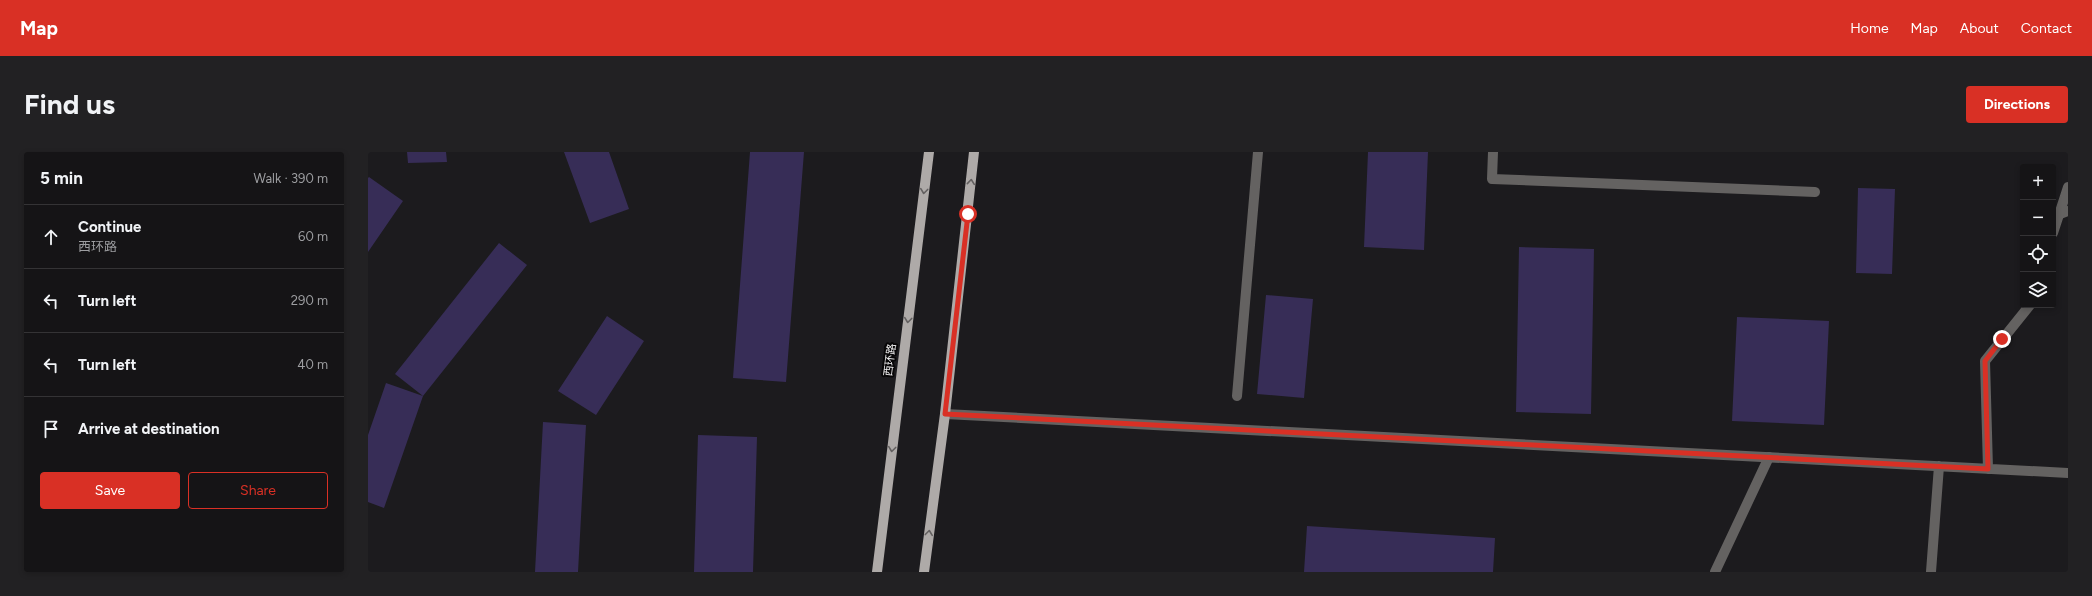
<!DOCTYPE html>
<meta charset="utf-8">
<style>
:root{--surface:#151416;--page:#222123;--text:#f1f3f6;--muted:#9d9ea1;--line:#343335;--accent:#d93025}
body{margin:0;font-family:Figtree,"Noto Sans SC",sans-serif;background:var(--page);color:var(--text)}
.controls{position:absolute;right:12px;top:12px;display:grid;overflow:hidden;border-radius:4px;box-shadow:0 2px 6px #0003}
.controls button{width:36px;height:36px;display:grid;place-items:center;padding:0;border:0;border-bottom:1px solid var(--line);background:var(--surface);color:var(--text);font:20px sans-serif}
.stop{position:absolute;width:12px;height:12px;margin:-9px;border:3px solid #d93025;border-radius:50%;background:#fff}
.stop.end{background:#d93025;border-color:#fff;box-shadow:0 1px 4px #0008}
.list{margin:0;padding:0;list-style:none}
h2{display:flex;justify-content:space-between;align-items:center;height:52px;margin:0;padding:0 16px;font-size:17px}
h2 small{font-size:13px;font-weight:400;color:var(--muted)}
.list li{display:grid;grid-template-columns:26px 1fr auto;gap:12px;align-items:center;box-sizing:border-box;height:64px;padding:0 16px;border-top:1px solid var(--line)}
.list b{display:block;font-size:15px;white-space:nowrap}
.list p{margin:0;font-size:13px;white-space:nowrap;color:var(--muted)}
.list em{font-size:13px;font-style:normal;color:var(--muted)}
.actions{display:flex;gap:8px;padding:12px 16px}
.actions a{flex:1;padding:9px 0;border:1px solid var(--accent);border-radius:4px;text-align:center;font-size:14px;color:var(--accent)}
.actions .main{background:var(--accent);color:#fff}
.icon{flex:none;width:22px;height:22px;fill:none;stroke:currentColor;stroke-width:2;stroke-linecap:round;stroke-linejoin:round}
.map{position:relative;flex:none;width:1700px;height:420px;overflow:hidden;border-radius:4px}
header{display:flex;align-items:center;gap:24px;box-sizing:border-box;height:56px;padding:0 20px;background:var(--accent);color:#fff}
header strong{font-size:19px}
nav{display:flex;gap:22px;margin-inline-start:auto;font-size:14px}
.intro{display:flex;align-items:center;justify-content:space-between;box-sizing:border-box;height:96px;padding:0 24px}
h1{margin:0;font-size:28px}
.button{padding:10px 18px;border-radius:4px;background:var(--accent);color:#fff;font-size:14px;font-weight:700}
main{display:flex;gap:24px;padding:0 24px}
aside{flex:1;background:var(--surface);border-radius:4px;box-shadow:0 2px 6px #0003}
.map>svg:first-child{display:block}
</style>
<header>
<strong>Map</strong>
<nav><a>Home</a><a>Map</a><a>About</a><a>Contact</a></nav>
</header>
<div class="intro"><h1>Find us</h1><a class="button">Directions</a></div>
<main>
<aside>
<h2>5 min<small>Walk · 390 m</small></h2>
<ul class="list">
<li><svg class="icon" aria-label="ahead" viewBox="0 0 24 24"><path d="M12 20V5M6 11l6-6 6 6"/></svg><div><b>Continue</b><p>西环路</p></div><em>60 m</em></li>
<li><svg class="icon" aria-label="left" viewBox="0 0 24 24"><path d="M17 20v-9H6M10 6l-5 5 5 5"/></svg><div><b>Turn left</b></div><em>290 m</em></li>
<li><svg class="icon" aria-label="left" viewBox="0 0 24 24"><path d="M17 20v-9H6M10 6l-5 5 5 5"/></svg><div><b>Turn left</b></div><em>40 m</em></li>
<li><svg class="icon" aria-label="arrive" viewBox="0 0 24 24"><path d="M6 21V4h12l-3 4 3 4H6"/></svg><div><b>Arrive at destination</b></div></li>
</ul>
<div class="actions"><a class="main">Save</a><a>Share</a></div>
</aside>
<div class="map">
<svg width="1700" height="420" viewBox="0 0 1700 420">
<rect width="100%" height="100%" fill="#1c1b1e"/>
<path fill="#372d57" d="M39 0H78L79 10 40 11Z
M196 0H241L261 57 222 71Z
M382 0H436L418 230 365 226Z
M1000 0H1060L1056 98 996 95Z
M1 25 35 49 0 100V26Z
M1490 36 1527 37 1524 122 1488 121Z
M131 91 159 113 55 244 27 222Z
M1151 95 1226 97 1223 262 1148 260Z
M898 143 945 147 936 246 889 242Z
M239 164 276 189 228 263 190 239Z
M1369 165 1461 169 1456 273 1364 269Z
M18 231 55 244 16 356 0 350V283Z
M175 270 218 273 210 420H167Z
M330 283 389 285 385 420H326Z
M939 374 1127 386 1125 420H936Z"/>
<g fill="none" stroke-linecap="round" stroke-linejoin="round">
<path stroke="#646261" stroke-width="10" d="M1125 0 1124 27 1447 40
M1692 62 1700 59
M869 244 890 0
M1347 420 1401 305"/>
<path stroke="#646261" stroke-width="10" d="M1685 81 1700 35
M577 262 1700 321
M1620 317 1617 209 1662 153
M1563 420 1571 314"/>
<path stroke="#aeaaa8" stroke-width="10" d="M509 420 561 0
M556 420 577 262 606 0"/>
</g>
<defs><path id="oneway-chevron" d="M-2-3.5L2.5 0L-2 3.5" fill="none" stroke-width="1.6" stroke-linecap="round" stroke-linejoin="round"/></defs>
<g stroke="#636060">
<use href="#oneway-chevron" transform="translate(603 30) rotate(-84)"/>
<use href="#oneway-chevron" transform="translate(556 39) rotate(97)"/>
<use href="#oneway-chevron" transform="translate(540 168) rotate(97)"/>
<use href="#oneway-chevron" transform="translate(524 297) rotate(97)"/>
<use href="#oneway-chevron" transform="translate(561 381) rotate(-83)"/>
</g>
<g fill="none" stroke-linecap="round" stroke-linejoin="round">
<path stroke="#d93025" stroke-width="5" d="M600 62 577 262 1620 317 1617 209 1634 187"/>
</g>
<g text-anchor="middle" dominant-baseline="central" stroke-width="4" stroke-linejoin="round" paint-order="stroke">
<g font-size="11" fill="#f0eff0" stroke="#070607">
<text transform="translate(522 208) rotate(-83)">西环路</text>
</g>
</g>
</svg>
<div class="controls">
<button>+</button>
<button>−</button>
<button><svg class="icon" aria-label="locate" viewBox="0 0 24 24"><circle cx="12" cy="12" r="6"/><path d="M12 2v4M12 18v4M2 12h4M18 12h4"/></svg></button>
<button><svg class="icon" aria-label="layers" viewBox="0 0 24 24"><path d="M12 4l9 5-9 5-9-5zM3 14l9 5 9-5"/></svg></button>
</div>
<div class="stop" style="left:600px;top:62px"></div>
<div class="stop end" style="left:1634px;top:187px"></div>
</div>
</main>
